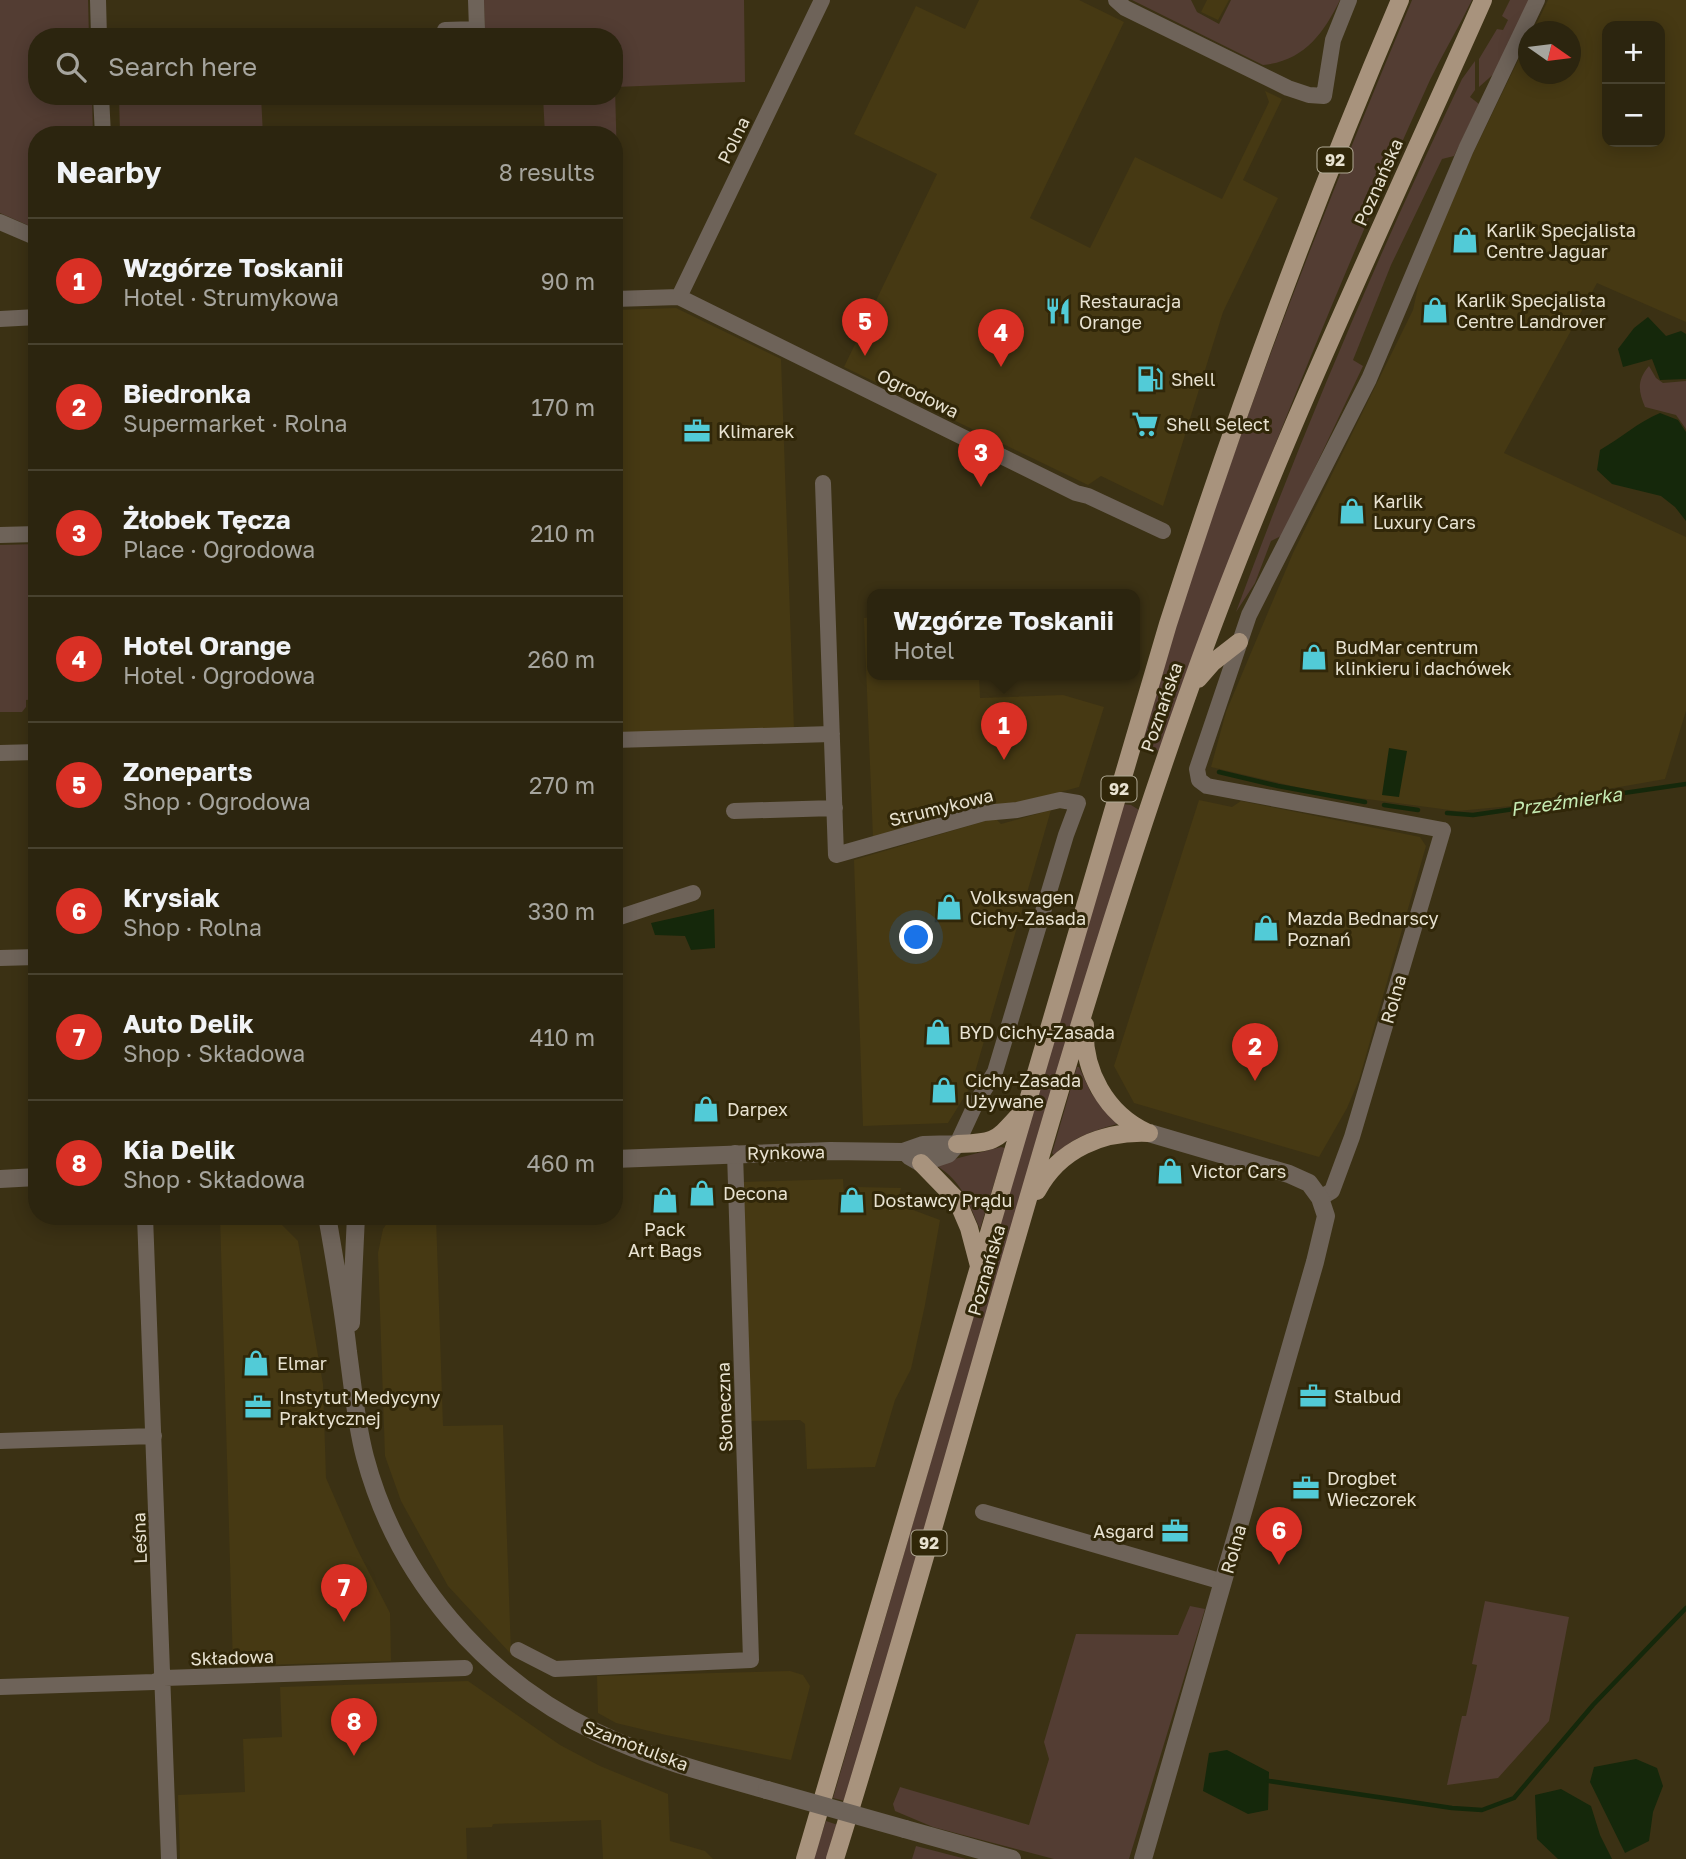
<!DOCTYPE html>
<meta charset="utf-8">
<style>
:root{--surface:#2c250f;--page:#38311d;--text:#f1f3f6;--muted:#a6a59e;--line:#48422f;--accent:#d93025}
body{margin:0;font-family:"Golos Text",sans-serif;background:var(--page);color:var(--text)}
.controls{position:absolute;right:21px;top:21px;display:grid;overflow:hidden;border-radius:14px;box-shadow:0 4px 18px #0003}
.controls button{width:63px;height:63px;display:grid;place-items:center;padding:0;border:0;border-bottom:2px solid var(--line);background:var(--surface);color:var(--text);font:35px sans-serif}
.compass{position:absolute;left:1518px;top:21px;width:63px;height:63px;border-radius:50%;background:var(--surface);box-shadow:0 4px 18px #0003;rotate:104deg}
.you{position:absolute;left:917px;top:938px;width:24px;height:24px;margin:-18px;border:5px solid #fff;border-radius:50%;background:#1a73e8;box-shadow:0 0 0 10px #1a73e833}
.badge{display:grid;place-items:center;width:46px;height:46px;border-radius:50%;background:var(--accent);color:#fff;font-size:23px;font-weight:700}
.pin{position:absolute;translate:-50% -58px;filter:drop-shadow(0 2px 4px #0008)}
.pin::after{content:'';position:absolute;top:37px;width:24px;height:21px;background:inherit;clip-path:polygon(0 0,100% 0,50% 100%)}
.popup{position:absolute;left:867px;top:589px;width:273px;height:91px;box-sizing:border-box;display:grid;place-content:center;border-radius:14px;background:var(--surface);filter:drop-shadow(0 2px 5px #0005);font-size:23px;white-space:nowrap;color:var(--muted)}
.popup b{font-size:26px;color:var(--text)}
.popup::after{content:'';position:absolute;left:50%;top:100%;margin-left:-14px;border:14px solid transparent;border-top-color:var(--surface)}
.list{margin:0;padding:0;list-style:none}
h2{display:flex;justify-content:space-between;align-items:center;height:91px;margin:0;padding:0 28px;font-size:30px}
h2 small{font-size:23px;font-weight:400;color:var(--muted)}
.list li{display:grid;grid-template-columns:46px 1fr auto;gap:21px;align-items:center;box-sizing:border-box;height:126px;padding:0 28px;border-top:2px solid var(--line)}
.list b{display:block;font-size:26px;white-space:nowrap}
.list p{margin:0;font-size:23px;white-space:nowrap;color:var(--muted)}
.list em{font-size:23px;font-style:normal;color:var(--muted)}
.icon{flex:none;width:38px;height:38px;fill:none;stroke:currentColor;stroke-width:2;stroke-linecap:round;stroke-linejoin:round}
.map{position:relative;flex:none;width:1686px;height:1859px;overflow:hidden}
.search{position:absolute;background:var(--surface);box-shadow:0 4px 18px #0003;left:28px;top:28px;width:595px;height:77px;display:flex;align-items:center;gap:18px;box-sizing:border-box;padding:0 24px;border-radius:28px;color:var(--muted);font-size:26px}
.panel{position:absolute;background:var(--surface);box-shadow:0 4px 18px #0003;left:28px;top:126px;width:595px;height:1099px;border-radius:28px}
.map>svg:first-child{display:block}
</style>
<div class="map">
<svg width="1686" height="1859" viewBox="0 0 1686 1859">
<rect width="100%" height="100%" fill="#3b3114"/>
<path fill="#463913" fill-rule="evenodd" d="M979 0H1079L1124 22 1030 218 1090 248 1135 157 1222 199 1269 102 1265 91 1282 99 1243 180 1278 198 1223 312 1163 506 1101 476 1088 485 844 367 937 174 854 134 916 6 965 29Z
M1207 0H1229L1218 20 1201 12Z
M1548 0H1686V322L1597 283 1504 453 1686 537V711L1665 779 1511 806 1457 811 1322 793 1211 767 1226 712 1293 553 1413 310 1426 250 1528 40V74H1570V32L1533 31ZM1607 26H1660V142H1607Z
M676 308 781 359 794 729 614 735V310Z
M873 617V674H979L980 698 1063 695 1104 707 1079 787 1018 803 982 805 873 838 864 618Z
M1199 800 1232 807 1241 801 1420 837 1426 846 1359 1080 1347 1108 1319 1157 1134 1103 1114 1066Z
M1051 810 971 1086 948 1123 863 1126 854 860 995 818 1001 824Z
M843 1179 844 1196H857V1187L901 1188 897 1204 940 1220 925 1305 911 1369 895 1400 875 1467 807 1469 805 1424 800 1420 750 1421 742 1182Z
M220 1216H273L298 1241 323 1384 326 1478 356 1547 390 1613 391 1661 233 1666Z
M392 1216H436L443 1426 503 1425 511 1654 448 1586 401 1501 385 1456 378 1253 383 1229Z
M790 1671 803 1675 810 1686 791 1760 666 1735 616 1723 598 1713 597 1676Z
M468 1681 560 1745 600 1766 668 1794 670 1841 705 1851 713 1859H603L601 1820 493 1824 492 1827 466 1828 467 1859H180L178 1795 245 1792 243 1739 282 1737 280 1687Z"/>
<path fill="#533d33" d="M0 0H88L89 37H37V96H92L93 135H37V227H32L0 213Z
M484 0H744L745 82 615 87 617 163H614V135H545L543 96H614V37H485Z
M1132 0H1191L1197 12 1219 24 1231 0H1340C1323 34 1304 61 1263 65Z
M1412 0H1472C1459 27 1443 53 1430 80 1330 300 1241 524 1160 751L1139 745C1214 491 1309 244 1412 0Z
M1510 0H1532L1497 71 1479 87V59L1497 29 1503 30 1508 20 1502 16Z
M1475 61V90L1470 97 1479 104 1454 156 1442 159 1391 265 1353 360 1363 366 1283 535 1271 541 1255 583 1236 612C1303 430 1379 253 1462 79Z
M119 96H261L263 135H120Z
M1649 366 1656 378 1663 383 1686 381V429L1676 415 1645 407C1638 391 1637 380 1649 366Z
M37 544V699L26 700V707L22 712H0V545Z
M1122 804 1131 805 1139 810 845 1801 833 1798Z
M1077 1067H1079L1091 1093 1117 1124C1090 1132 1076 1136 1054 1155L1052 1153Z
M1001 1147 1005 1148 980 1229C969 1204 962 1181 937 1166L939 1163Z
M1485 1601 1569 1617 1549 1721 1498 1778 1447 1785 1462 1716H1466L1477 1665 1472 1664Z
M1190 1606 1205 1609 1129 1859H1054L933 1827 895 1811 893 1804 900 1787 1029 1825 1049 1759 1044 1742 1076 1634 1178 1635Z
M826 1821 838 1825 827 1859H813Z
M916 1846 966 1859H912Z"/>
<path fill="#15280b" d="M1648 317 1666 336 1681 331 1686 334V379L1660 380 1652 359 1623 367 1618 349 1634 328Z
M1660 413 1678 420 1686 432V521L1675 507 1661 496 1612 484 1597 470 1600 450C1621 438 1638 422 1660 413Z
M1389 748 1407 751 1399 797 1382 795Z
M714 909 715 948 691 950 685 936 655 935 651 923Z
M1227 1750 1269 1772 1268 1810 1248 1814 1203 1791 1209 1753Z
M1636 1759 1657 1768 1663 1786 1653 1812 1649 1841 1625 1853 1590 1782 1594 1767Z
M1561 1789 1591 1806 1600 1835 1612 1859H1558L1537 1839 1535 1795Z"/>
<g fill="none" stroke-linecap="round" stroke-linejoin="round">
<path stroke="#15280b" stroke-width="4.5" d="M1219 772 1278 786 1365 802
M1384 805 1418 810
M1447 813 1473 815 1686 784
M1269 1781 1452 1808 1482 1810 1514 1798 1593 1705 1686 1608"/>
<path stroke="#6e6359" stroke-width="16" d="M98 0 99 37
M1116 0 1125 8 1288 88 1309 95 1324 96 1333 40 1349 0
M445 30 477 29 476 0
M101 96 103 135
M0 222 37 238
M679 297 822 0
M614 299 679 297 1076 493 1088 496 1163 531
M0 319 37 317
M823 483 836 855 984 813 1017 810 1060 800 1078 803 1066 835 995 1072 976 1103 957 1144
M0 535 37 534
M614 740 832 734
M0 753 37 752
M734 811 835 808
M614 919 693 893
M0 958 37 957
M1320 1198 1332 1191 1352 1137 1443 830 1207 786 1199 780 1197 769 1249 615 1369 379 1466 149 1537 0
M145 1216 169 1859
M0 1441 154 1436
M983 1512 1223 1582
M518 1650 555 1669 751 1660 735 1153
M0 1687 154 1682 164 1678 465 1668"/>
<path stroke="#6e6359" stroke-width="18" d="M909 1156 921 1163 948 1154 957 1144
M614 1159 830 1151 903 1152 923 1145 957 1144
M0 1179 37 1177
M327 1216C335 1261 343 1307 348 1352 353 1388 356 1423 365 1457 397 1578 484 1678 596 1732 650 1758 710 1774 767 1790
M351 1323 356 1216
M905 1829 1012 1859
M1143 1859 1315 1262 1326 1216 1320 1198 1309 1183 1289 1174 1149 1133"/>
<path stroke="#a8937d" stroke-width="18" d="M1198 679 1212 663 1239 642
M1085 1025C1082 1070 1106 1114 1148 1133
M957 1144C998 1143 996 1140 1023 1111
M921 1163 957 1200 969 1228 979 1266
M1037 1191C1060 1148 1103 1131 1149 1133
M805 1859 1168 624C1236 412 1313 204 1400 0
M835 1859C955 1474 1051 1082 1185 702 1269 462 1380 232 1483 0"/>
<path stroke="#6e6359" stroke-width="18" d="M767 1790 905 1829"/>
</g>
<defs>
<g id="shop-bare" transform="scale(2.1)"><path d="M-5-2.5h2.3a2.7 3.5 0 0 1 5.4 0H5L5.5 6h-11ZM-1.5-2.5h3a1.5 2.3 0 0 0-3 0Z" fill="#52cbd7" stroke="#312709" stroke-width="2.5" paint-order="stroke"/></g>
<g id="restaurant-bare" transform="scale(2.1)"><path d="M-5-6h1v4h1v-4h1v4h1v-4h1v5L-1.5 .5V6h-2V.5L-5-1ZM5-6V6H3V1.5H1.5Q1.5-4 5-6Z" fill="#52cbd7" stroke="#312709" stroke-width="2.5" paint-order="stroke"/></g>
<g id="fuel-bare" transform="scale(2.1)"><path d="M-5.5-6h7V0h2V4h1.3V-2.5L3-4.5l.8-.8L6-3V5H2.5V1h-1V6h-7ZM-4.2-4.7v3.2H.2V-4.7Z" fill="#52cbd7" stroke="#312709" stroke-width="2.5" paint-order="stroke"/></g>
<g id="supermarket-bare" transform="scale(2.1)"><path d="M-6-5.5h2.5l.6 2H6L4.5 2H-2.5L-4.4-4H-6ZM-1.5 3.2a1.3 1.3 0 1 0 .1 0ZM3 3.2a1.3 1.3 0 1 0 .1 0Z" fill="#52cbd7" stroke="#312709" stroke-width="2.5" paint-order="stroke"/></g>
<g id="office-bare" transform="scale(2.1)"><path d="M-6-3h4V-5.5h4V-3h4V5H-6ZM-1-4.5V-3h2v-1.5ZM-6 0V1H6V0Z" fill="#52cbd7" stroke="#312709" stroke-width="2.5" paint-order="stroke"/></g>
</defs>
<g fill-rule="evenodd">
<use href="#shop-bare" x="1465" y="240"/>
<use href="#shop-bare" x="1435" y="310"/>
<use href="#restaurant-bare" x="1058" y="311"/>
<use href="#fuel-bare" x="1150" y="379"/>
<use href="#supermarket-bare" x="1145" y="424"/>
<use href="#office-bare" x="697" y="431"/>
<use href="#shop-bare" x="1352" y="511"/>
<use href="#shop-bare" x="1314" y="657"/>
<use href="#shop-bare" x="949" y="907"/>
<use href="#shop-bare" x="1266" y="928"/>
<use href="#shop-bare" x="938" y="1032"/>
<use href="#shop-bare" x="944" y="1090"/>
<use href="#shop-bare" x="706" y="1109"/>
<use href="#shop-bare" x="1170" y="1171"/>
<use href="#shop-bare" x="702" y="1193"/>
<use href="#shop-bare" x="665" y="1200"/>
<use href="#shop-bare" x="852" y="1200"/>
<use href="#shop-bare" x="256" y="1363"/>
<use href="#office-bare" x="1313" y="1396"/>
<use href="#office-bare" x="258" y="1407"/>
<use href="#office-bare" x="1306" y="1488"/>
<use href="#office-bare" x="1175" y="1531"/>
</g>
<g text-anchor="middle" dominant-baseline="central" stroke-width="6" stroke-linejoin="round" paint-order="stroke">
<g fill="#312709" stroke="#b1aa95" stroke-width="2">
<rect x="1317.5" y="147.5" width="35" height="25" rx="5"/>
<rect x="1101.5" y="776.5" width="35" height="25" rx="5"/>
<rect x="911.5" y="1530.5" width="35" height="25" rx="5"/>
</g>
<g font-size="16" font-weight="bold" fill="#e8e2d1">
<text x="1335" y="160">92</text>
<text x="1119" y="789">92</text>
<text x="929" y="1543">92</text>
</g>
<g font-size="18" fill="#e8e2d1" stroke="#312709">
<text transform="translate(733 140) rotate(-64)">Polna</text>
<text transform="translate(1378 182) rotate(-66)">Poznańska</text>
<text transform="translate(918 393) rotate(26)">Ogrodowa</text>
<text transform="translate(1161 707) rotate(-71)">Poznańska</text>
<text transform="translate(941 807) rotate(-14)">Strumykowa</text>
<text transform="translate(1393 999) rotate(-74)">Rolna</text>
<text transform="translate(786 1152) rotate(-1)">Rynkowa</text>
<text transform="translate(986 1270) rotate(-74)">Poznańska</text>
<text transform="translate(724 1407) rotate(-92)">Słoneczna</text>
<text transform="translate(139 1538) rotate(-92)">Leśna</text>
<text transform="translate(1233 1549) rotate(-74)">Rolna</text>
<text transform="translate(232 1657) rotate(-2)">Składowa</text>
<text transform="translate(636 1745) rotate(21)">Szamotulska</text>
</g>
<g font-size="18" fill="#e8e2d1" stroke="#312709" text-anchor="start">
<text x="1486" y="230">Karlik Specjalista<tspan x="1486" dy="21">Centre Jaguar</tspan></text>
<text x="1456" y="300">Karlik Specjalista<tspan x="1456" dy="21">Centre Landrover</tspan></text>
<text x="1079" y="301">Restauracja<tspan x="1079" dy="21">Orange</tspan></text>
<text x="1171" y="379">Shell</text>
<text x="1166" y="424">Shell Select</text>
<text x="718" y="431">Klimarek</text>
<text x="1373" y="501">Karlik<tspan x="1373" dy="21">Luxury Cars</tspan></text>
<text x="1335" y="647">BudMar centrum<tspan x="1335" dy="21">klinkieru i dachówek</tspan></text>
<text x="970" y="897">Volkswagen<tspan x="970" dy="21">Cichy-Zasada</tspan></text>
<text x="1287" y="918">Mazda Bednarscy<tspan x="1287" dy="21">Poznań</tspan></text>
<text x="959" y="1032">BYD Cichy-Zasada</text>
<text x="965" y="1080">Cichy-Zasada<tspan x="965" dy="21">Używane</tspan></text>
<text x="727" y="1109">Darpex</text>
<text x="1191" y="1171">Victor Cars</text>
<text x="723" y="1193">Decona</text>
<text x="873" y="1200">Dostawcy Prądu</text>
<text x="665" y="1229" text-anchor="middle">Pack<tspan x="665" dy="21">Art Bags</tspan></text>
<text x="277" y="1363">Elmar</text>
<text x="1334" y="1396">Stalbud</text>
<text x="279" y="1397">Instytut Medycyny<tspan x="279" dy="21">Praktycznej</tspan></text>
<text x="1327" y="1478">Drogbet<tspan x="1327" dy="21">Wieczorek</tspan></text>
<text x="1154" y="1531" text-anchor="end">Asgard</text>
</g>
<g font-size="19" font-style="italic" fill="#c5ebb3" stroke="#312709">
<text transform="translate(1566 801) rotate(-8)">Przeźmierka</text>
</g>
</g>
</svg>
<div class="controls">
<button>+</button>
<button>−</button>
</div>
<svg class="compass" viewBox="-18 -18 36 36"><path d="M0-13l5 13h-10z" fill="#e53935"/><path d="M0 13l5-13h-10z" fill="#a6a59e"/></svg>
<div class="you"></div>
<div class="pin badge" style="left:1004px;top:760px">1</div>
<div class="popup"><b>Wzgórze Toskanii</b>Hotel</div>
<div class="pin badge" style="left:1255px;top:1081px">2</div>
<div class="pin badge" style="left:981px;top:487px">3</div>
<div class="pin badge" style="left:1001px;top:367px">4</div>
<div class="pin badge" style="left:865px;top:356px">5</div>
<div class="pin badge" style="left:1279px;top:1565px">6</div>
<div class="pin badge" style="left:344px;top:1622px">7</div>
<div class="pin badge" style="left:354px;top:1756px">8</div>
<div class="search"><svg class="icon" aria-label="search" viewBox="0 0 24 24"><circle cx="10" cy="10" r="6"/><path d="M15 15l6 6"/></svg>Search here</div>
<section class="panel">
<h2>Nearby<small>8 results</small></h2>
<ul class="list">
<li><span class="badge">1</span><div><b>Wzgórze Toskanii</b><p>Hotel · Strumykowa</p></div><em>90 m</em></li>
<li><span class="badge">2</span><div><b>Biedronka</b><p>Supermarket · Rolna</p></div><em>170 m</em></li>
<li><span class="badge">3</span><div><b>Żłobek Tęcza</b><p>Place · Ogrodowa</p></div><em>210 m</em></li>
<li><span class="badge">4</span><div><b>Hotel Orange</b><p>Hotel · Ogrodowa</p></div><em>260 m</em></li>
<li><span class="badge">5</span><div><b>Zoneparts</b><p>Shop · Ogrodowa</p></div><em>270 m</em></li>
<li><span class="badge">6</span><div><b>Krysiak</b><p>Shop · Rolna</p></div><em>330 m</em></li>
<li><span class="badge">7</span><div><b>Auto Delik</b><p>Shop · Składowa</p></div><em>410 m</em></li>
<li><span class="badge">8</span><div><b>Kia Delik</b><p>Shop · Składowa</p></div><em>460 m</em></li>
</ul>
</section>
</div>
